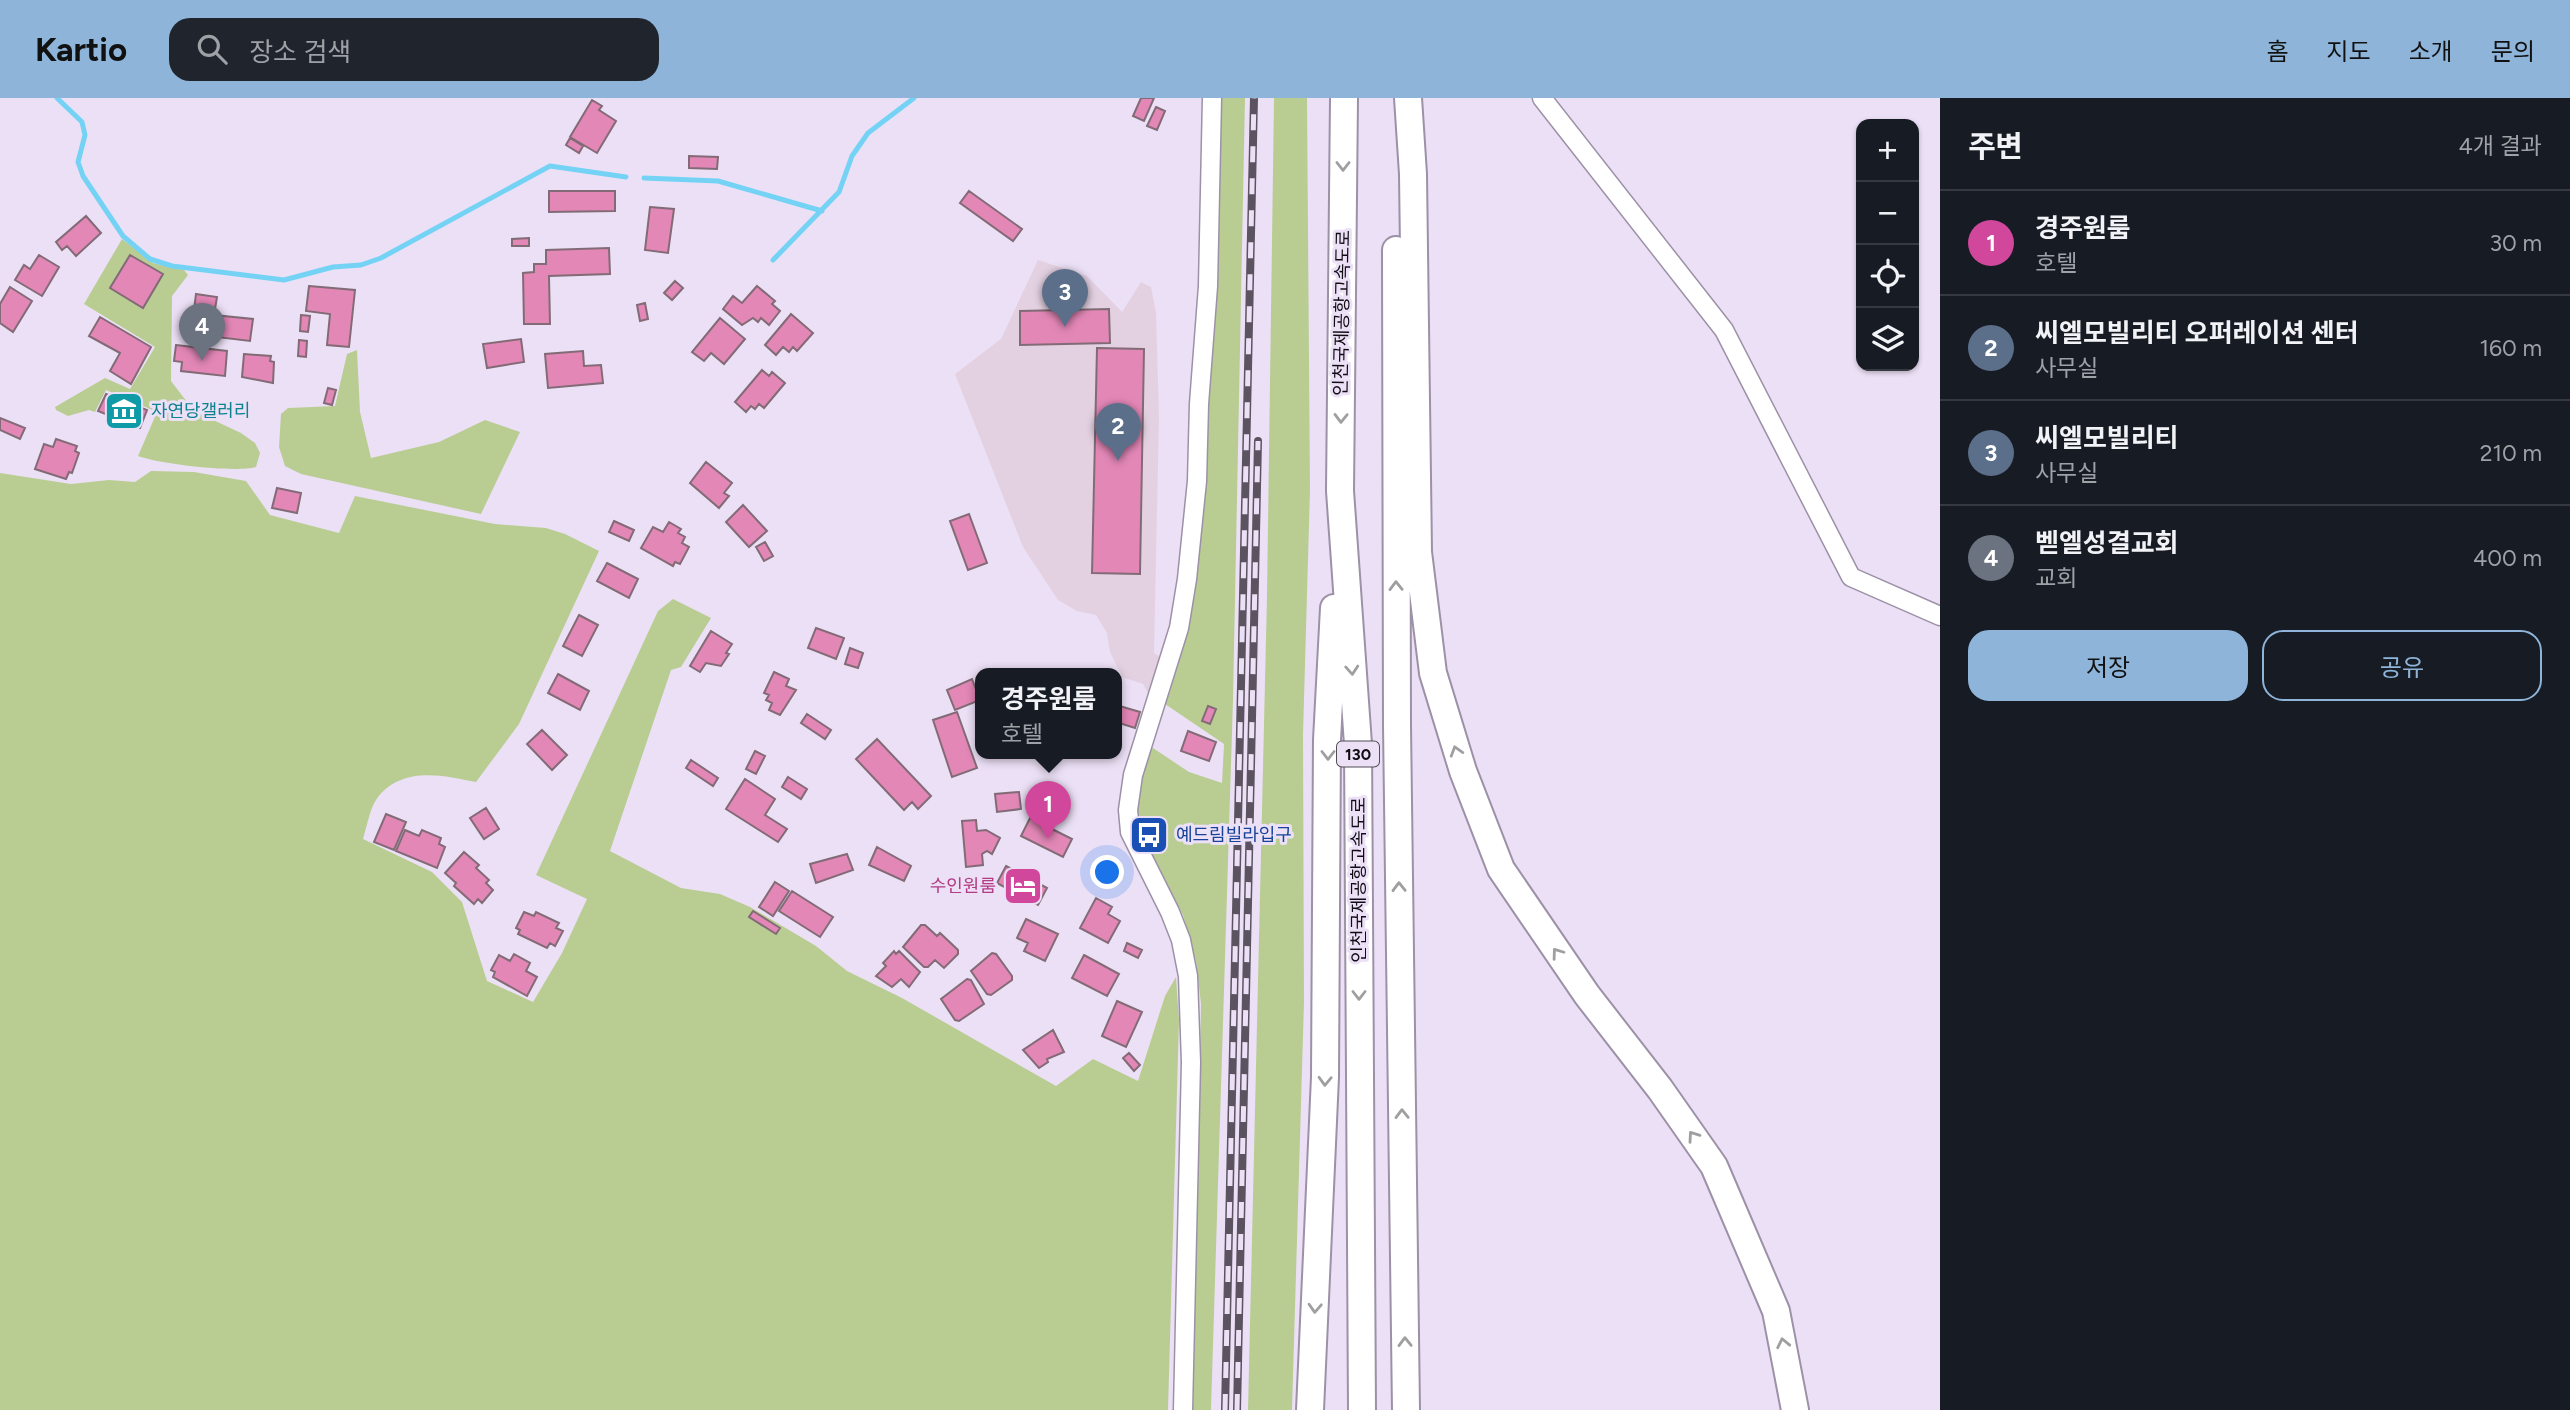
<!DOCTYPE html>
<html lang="ko">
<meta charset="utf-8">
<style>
:root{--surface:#171b24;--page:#20242c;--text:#f1f3f6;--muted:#9ea1a6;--line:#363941;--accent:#8eb4d9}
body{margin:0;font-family:Figtree,"Noto Sans KR",sans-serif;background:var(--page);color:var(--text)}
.controls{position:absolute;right:21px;top:21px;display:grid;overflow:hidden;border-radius:14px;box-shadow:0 2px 5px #0004}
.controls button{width:63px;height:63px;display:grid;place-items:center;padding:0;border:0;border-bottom:2px solid var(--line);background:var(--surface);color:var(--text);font:35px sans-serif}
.you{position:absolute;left:1108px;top:775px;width:24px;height:24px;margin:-18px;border:5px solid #fff;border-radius:50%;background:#1a73e8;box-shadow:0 0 0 10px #1a73e833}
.badge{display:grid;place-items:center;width:46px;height:46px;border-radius:50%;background:var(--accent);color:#fff;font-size:23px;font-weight:700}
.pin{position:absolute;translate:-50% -58px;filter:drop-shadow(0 2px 4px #0008)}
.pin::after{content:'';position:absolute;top:37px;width:24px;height:21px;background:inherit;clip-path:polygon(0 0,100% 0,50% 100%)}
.popup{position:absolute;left:975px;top:570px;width:147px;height:91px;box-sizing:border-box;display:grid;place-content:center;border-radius:14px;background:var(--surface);filter:drop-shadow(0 2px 5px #0005);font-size:23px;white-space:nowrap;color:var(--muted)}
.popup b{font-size:26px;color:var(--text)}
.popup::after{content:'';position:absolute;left:50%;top:100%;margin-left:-14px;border:14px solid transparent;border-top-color:var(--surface)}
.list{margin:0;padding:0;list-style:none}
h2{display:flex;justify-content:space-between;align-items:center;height:91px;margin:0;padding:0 28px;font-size:30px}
h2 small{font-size:23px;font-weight:400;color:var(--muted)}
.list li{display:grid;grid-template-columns:46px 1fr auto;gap:21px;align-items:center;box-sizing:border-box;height:105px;padding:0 28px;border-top:2px solid var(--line)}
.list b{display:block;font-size:26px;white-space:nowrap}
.list p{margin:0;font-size:23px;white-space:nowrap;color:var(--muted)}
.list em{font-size:23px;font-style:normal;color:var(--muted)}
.actions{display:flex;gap:14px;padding:21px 28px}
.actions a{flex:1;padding:16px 0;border:2px solid var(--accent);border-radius:21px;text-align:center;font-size:24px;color:var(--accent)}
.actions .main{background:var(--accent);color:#111}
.icon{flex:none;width:38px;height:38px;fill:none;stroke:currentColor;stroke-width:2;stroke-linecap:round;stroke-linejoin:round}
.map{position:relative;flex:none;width:1940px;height:1312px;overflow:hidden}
header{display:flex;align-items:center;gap:42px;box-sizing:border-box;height:98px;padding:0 35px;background:var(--accent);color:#111}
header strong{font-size:33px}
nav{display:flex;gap:38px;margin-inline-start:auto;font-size:24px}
.search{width:490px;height:63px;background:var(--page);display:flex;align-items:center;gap:18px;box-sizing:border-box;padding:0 24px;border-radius:21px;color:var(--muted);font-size:26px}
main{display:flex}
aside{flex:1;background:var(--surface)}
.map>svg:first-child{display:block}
</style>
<header>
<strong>Kartio</strong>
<div class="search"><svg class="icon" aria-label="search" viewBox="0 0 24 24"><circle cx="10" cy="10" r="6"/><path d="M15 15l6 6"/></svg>장소 검색</div>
<nav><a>홈</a><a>지도</a><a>소개</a><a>문의</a></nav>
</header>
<main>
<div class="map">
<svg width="1940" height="1312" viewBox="0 0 1940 1312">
<rect width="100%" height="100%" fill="#ece0f6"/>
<path fill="#e3d1e2" d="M1038 162 1087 178 1122 214 1141 184 1151 189 1156 215 1159 319 1154 555 1162 560 1151 600 1143 586 1122 579 1110 554 1107 535 1096 517 1077 513 1058 502 1023 449 955 276 1001 241Z"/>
<path fill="#b9cd93" d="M1221 0H1245L1233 602 1211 1312H1193L1201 906 1196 863 1183 817 1137 731 1136 696 1147 652 1153 650 1189 674 1222 685 1224 646 1165 606 1190 515 1202 426Z
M1274 0H1307L1310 392 1303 636 1304 904 1292 1312H1248L1267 497Z
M122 141 153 165 184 172 188 177 172 198 171 283 194 313 241 335 255 345 260 355 256 369C234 375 160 366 138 358L157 314 106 292 95 314 89 312 68 318 56 312 55 309 105 280 130 291 155 249 84 206Z
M357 252 360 314 371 360 439 344 485 322 520 334 481 416 301 376 285 368 279 349 281 316 288 310 335 308 347 256Z
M151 373 194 374 246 383 270 417 339 435 355 398 495 426 546 430 565 436 599 453 519 626 476 684C442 677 403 668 378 699 370 709 367 728 363 741L432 774 462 804 487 883 533 904 562 855 587 801 536 777 658 513 673 501 711 520 681 569 671 572 610 753 681 790 720 796 750 809 816 848 847 873 902 900 1056 988 1093 961 1138 983 1165 898 1176 879 1179 922 1168 1312H0V375L71 386 109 382 135 384Z"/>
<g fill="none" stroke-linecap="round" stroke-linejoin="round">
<path stroke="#74d3f4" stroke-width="5" d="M57 0 82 24 85 37 78 64 83 78 123 138 150 161 172 168 284 182 333 169 361 167 381 160 550 68 626 79
M644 80 718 83 822 113
M773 162 839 94 852 58 868 35 914 0"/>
</g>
<path fill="#e387b7" stroke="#826b76" stroke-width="2" d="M1141 0H1154L1144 23 1133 18Z
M592 2 602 8 599 12 616 23 597 55 570 39Z
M1156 9 1165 13 1157 32 1147 28Z
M570 40 583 48 579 55 566 47Z
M689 58 718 59 717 71 689 70Z
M549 93H615V113L549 114Z
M969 93 1022 131 1013 143 960 105Z
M650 109 674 111 668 155 645 152Z
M86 118 101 135 76 158 67 148 62 152 56 144Z
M529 140V148H512V141Z
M609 150 610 176 549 178 550 226H524L523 175 534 174V166H546V152Z
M39 157 59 169 42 198 15 182 24 167 30 171Z
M130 157 163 176 143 210 110 190Z
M675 183 683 190 672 202 664 195Z
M309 188 355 192 349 249 327 247 330 216 306 213Z
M757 188 775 203 772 206 780 213 769 227 761 220 758 224 753 220 742 227 723 211 733 198 742 205Z
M10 189 32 203 13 234 0 225V206Z
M196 196 217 199 214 217 253 221 250 243 191 236Z
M645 205 648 221 640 223 637 207Z
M1109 211 1110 245 1020 247V213Z
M791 216 813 235 797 253 793 249 789 254 783 249 776 257 765 247Z
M301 217 310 218 308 234 300 233Z
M100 219 151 249 131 286 110 273 120 255 89 238Z
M720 220 745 241 724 266 711 255 704 263 692 254Z
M521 241 524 264 487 270 483 246Z
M299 242 307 243 306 259 298 258Z
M176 247 227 253 225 278 181 273 182 264 174 263Z
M1097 250 1144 251 1140 476 1092 475Z
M583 253 584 268 601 267 603 285 548 290 545 256Z
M244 256 271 258 270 263 274 264 273 285 242 279Z
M762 272 769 278 772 274 785 285 764 310 759 306 755 311 751 308 746 314 735 304Z
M328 290 336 292 332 307 324 305Z
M106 296 147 312 140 330 98 313Z
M0 320 25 330 20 341 0 332Z
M56 341 77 348 75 353 79 355 72 375 69 374 66 381 35 371 44 346 53 349Z
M706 364 732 385 724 395 729 398 719 410 690 385Z
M277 390 301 395 297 415 272 410Z
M743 407 767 433 749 449 726 424Z
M969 416 987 465 968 472 950 423Z
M614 423 634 432 629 443 609 434Z
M669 424 681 431 678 435 685 439 682 445 689 449 680 466 675 464 673 468 641 450 653 429 663 434Z
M765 444 773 458 764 463 756 449Z
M607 465 638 481 629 500 597 483Z
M579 517 598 527 582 558 563 548Z
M816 530 844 540 836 561 808 550Z
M711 533 732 546 726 555 729 556 721 568 706 565 700 574 690 568Z
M850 550 863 555 858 570 845 566Z
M774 574 789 581 786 588 796 592 780 617 769 612 772 605 766 602 769 597 764 595Z
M558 576 589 593 580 612 548 595Z
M972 581 980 602 955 612 947 592Z
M1116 607 1140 614 1135 630 1116 624Z
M1208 608 1216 611 1210 626 1202 623Z
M957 614 977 670 952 679 933 622Z
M807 616 831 632 825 641 801 625Z
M542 632 567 657 552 672 527 646Z
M1188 633 1216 644 1209 663 1181 653Z
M877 641 931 698 918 711 912 704 904 712 856 661Z
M755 653 765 658 756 676 746 671Z
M691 662 718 680 713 688 686 670Z
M788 679 807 691 801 701 782 689Z
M745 681 775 701 765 717 787 731 778 744 726 711Z
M1019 694 1021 711 997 714 995 696Z
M486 710 499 731 484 741 470 720Z
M386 716 406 724 394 752 374 744Z
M1030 720 1072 741 1063 759 1021 738Z
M976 722 977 733 986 732 1000 740 992 756 987 753 982 756 983 767 966 769 962 723Z
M405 732 419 738 422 732 441 740 439 746 445 749 437 770 396 753Z
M877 749 911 768 904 783 869 767Z
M464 754 479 767 476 770 489 782 486 785 493 792 482 805 478 801 474 806 454 788 456 785 445 775Z
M847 756 853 772 816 785 810 766Z
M1006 768 1047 790 1038 807 997 785Z
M775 784 789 793 773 818 759 809Z
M792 793 833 819 820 839 779 813Z
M1096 800 1112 809 1108 816 1120 823 1108 845 1080 830Z
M753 813 780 830 776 836 749 819Z
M524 814 534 818 536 814 559 825 556 830 563 833 555 848 550 845 547 850 518 836 520 832 516 830Z
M1026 821 1058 836 1045 863 1024 853 1028 845 1017 840Z
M921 827H925L937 838 940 835 958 852V856L944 870 935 862 928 869H924L903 849Z
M1127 845 1142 852 1138 860 1124 853Z
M894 853 896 856 899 853 920 874 909 889 901 881 892 889 876 878 886 868 883 865Z
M992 855 996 856 1012 878V882L991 897 987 896 971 873Z
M514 856 530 865 526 873 537 879 527 898 493 879 495 874 491 872 499 857 510 863Z
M1084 857 1119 876 1107 898 1072 880Z
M967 881 971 882 984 906 959 923 955 922 941 901Z
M1117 903 1142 914 1126 949 1102 938Z
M1053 932 1064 954 1047 961 1048 964 1039 970 1023 952Z
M1129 955 1140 967 1134 973 1123 960Z"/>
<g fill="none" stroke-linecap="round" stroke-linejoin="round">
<g stroke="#9c91a6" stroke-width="21">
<path id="minor" d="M1542 0 1724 232 1851 479 1940 518
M1183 1312 1191 964 1188 878 1181 842 1170 814 1130 734 1128 712 1133 677 1179 530 1187 481 1197 383 1199 306 1208 188 1212 0"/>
</g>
<g stroke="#9c91a6" stroke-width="30">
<path id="highway" d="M1344 0 1340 393 1358 646 1362 1312
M1408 0 1413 76 1418 454 1433 575 1463 673 1501 771 1587 897 1660 991 1714 1068 1776 1213 1795 1312
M1396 152 1397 627 1406 1312
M1310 1312 1325 979 1327 642 1334 510"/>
</g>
<use href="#minor" stroke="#fff" stroke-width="18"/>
<use href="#highway" stroke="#fff" stroke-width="26"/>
<g stroke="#5b5460" stroke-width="8">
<path id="rail" d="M1225 1312 1254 0
M1237 1312 1258 343"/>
</g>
<use href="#rail" stroke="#ece0f6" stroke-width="5" stroke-dasharray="16" stroke-linecap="butt"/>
</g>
<defs><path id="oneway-chevron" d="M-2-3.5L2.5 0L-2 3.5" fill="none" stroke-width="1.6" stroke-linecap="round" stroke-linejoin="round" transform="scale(1.75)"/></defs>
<g stroke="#9f9ea1">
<use href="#oneway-chevron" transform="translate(1343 68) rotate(90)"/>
<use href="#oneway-chevron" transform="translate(1341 320) rotate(91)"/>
<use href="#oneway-chevron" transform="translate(1396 488) rotate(-91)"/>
<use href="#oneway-chevron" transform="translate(1352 572) rotate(86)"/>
<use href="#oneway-chevron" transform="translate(1456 653) rotate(-107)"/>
<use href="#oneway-chevron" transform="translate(1328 657) rotate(90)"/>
<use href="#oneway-chevron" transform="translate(1399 789) rotate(-91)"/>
<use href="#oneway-chevron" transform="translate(1557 855) rotate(-126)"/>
<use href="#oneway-chevron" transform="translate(1359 897) rotate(90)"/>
<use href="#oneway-chevron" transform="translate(1325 983) rotate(92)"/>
<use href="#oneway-chevron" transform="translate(1402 1016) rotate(-91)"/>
<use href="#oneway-chevron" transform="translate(1693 1038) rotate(-125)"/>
<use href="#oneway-chevron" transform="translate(1315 1210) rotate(93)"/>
<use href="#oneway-chevron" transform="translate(1405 1244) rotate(-91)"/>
<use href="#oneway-chevron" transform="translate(1783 1245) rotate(-102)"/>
</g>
<defs>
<g id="museum-square" transform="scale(2.0125)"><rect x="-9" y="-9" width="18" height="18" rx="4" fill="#0f9aa8" stroke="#ece0f6"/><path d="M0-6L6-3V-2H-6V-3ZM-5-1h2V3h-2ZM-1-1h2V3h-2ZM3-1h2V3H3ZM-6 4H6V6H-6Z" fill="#fff"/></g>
<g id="bus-square" transform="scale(2.0125)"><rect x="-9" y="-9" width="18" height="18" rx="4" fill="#1a4fb4" stroke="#ece0f6"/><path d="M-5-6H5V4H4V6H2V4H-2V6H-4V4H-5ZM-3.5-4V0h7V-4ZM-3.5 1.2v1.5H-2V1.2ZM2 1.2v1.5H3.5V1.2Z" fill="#fff"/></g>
<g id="hotel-square" transform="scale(2.0125)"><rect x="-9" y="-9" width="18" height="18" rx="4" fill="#d1479c" stroke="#ece0f6"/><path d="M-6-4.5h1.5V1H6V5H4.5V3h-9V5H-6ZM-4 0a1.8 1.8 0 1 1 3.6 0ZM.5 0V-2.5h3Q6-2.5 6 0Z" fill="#fff"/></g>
</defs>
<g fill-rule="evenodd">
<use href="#museum-square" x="124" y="313"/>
<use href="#bus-square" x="1149" y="737"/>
<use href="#hotel-square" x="1023" y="788"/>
</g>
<g text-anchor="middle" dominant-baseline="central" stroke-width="6" stroke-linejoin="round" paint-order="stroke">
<rect fill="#ece0f6" stroke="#524c57" stroke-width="2" x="1337" y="643.5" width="42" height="25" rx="5"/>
<g font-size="16" font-weight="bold" fill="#100c13">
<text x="1358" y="656">130</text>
</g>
<g font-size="18" fill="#100c13" stroke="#ece0f6">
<text transform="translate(1342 215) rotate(-89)">인천국제공항고속도로</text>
<text transform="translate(1359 782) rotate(-90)">인천국제공항고속도로</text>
</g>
<g font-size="18" fill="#0d838f" stroke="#ece0f6" text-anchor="start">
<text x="151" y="313">자연당갤러리</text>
</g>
<g font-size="18" fill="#164399" stroke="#ece0f6" text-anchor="start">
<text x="1176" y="737">예드림빌라입구</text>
</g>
<g font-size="18" fill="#b23c85" stroke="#ece0f6" text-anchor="end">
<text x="996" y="788">수인원룸</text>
</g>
</g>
</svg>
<div class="controls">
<button>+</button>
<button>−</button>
<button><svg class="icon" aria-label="locate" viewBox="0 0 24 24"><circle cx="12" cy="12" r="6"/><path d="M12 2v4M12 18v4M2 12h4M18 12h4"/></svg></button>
<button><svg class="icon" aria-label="layers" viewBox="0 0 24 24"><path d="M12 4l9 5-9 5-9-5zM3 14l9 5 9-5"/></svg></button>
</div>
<div class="you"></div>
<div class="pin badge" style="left:1048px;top:741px;background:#d1479c">1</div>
<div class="popup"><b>경주원룸</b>호텔</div>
<div class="pin badge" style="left:1118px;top:363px;background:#5c6f8a">2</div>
<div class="pin badge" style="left:1065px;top:229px;background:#5c6f8a">3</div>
<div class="pin badge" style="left:202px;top:263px;background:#6b7280">4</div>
</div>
<aside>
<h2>주변<small>4개 결과</small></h2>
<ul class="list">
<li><span class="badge" style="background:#d1479c">1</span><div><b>경주원룸</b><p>호텔</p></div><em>30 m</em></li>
<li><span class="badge" style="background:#5c6f8a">2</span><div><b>씨엘모빌리티 오퍼레이션 센터</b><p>사무실</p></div><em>160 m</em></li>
<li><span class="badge" style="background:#5c6f8a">3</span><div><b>씨엘모빌리티</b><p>사무실</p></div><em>210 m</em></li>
<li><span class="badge" style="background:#6b7280">4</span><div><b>벧엘성결교회</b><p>교회</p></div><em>400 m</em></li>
</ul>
<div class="actions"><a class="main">저장</a><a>공유</a></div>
</aside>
</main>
